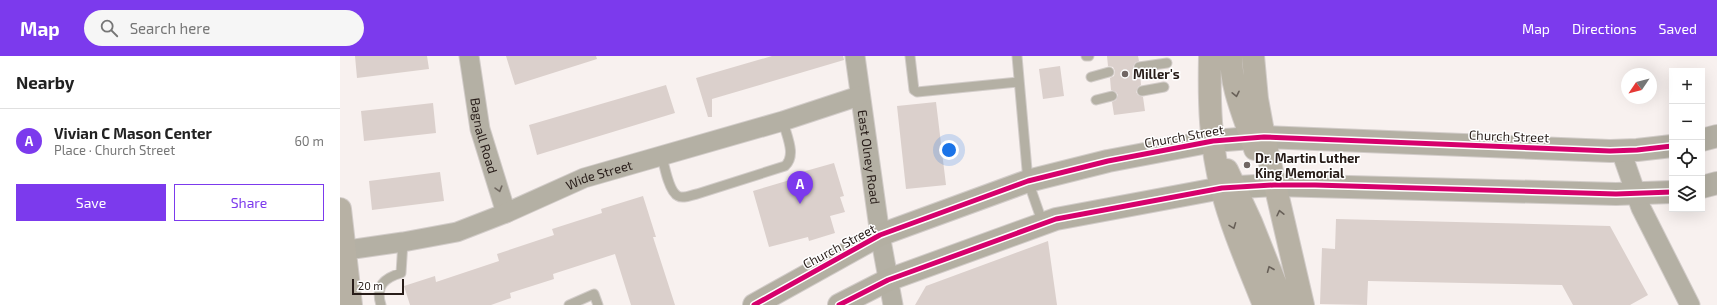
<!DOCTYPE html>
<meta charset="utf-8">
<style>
:root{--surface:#fff;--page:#f6f6f6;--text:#222;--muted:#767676;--line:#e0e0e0;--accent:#7c3aed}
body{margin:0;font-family:"Exo 2",sans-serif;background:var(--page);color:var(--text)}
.controls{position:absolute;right:12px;top:12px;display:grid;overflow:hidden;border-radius:0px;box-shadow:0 4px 16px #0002}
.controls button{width:36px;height:36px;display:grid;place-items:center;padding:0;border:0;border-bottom:1px solid var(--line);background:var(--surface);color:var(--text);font:20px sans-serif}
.compass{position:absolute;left:1281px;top:12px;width:36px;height:36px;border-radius:50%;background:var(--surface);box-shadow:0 4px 16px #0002;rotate:235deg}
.scale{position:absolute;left:12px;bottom:10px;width:52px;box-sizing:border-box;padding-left:4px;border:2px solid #281d19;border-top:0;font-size:11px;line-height:14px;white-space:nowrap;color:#281d19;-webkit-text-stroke:3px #fff;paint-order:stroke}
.you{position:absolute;left:609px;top:94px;width:14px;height:14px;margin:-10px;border:3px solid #fff;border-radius:50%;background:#1a73e8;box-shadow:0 0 0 6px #1a73e833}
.badge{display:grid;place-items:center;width:26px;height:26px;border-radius:50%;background:var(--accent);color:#fff;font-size:13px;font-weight:700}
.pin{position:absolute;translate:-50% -33px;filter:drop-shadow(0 1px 2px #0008)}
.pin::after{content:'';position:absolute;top:21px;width:14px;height:12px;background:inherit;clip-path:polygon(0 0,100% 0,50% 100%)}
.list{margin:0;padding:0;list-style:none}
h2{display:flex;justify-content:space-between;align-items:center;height:52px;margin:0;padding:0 16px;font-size:17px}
h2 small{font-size:13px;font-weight:400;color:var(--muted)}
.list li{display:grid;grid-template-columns:26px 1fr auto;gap:12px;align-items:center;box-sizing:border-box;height:64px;padding:0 16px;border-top:1px solid var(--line)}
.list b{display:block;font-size:15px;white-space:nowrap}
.list p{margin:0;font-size:13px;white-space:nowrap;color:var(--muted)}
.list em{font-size:13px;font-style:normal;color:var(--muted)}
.actions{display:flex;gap:8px;padding:12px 16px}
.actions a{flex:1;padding:9px 0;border:1px solid var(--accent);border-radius:0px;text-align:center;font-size:14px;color:var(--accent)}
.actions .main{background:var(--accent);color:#fff}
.icon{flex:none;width:22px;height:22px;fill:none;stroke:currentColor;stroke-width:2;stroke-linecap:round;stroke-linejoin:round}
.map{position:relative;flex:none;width:1377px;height:249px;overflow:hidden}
header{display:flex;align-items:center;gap:24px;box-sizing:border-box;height:56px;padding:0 20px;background:var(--accent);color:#fff}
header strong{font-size:19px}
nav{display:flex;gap:22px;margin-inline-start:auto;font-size:14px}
.search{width:280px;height:36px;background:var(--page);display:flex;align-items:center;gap:10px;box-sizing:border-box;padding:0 14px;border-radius:22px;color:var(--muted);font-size:15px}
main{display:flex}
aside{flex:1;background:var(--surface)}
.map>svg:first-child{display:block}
</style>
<header>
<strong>Map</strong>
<div class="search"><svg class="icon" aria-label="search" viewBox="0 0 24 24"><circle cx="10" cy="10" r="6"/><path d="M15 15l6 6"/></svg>Search here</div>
<nav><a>Map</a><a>Directions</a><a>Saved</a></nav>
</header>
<main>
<aside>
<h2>Nearby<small></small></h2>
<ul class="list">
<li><span class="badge">A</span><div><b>Vivian C Mason Center</b><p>Place · Church Street</p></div><em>60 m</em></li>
</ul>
<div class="actions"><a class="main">Save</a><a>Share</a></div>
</aside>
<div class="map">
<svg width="1377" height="249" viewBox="0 0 1377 249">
<rect width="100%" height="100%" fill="#f8f1ef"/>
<path fill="#dbd0cc" d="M15 0H87L89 13 17 22Z
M166 0H256L257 3 175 29Z
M432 0H503L504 4 372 43V61H368L356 22Z
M767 0H798L799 5 795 7 793 11 795 15 800 17 801 29 798 31 796 36 798 39 803 41 805 55 774 59 772 46 776 44 778 39 776 36 771 34 770 22 774 20 775 15 773 11 768 10Z
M720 10 724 40 703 43 699 13Z
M326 29 335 57 197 99 189 69Z
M596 46 606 129 566 133 557 50Z
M93 47 96 77 24 85 21 55Z
M494 107 504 140 500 141 505 156 490 160 495 177 469 185 468 181 429 191 413 135 460 121 462 116Z
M100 116 104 145 32 154 29 125Z
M303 140 316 181H313L335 249H291L275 198 213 218 214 223 170 237 171 242 151 249H70L64 230 95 220 96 226 159 205 157 198 214 179 212 173 262 157 261 153Z
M996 163 1270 170 1308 239 1290 249H1233L1222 229 1028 225 1027 249 980 248 982 192 995 193Z
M708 185 717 249H575L586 230Z"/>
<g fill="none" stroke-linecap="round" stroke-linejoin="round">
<g stroke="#d2ccc9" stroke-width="11">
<path id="service" d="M570 0 574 34 577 36 679 26
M677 0 688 125 703 168
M746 0H749
M799 11 827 7
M751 21 769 16
M802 35 824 31
M756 44 772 40
M322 100C324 109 329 136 338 140 343 143 351 139 357 138L445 110C457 99 446 79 443 65
M41 249C35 230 44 222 61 217L63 186
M229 249 254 238 258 249"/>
</g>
<g stroke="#d2ccc9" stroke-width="21">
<g id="minor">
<path id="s1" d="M129 0 140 73 166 157"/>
<path id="s2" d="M515 0 540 179 553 249"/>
<path d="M1281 95 1301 152 1350 249"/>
<path id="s3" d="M0 195 63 186 117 176 166 157 244 122 443 65 519 40"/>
</g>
</g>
<g stroke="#d2ccc9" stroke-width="24">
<path id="tertiary" d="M924 81 1270 95 1297 94 1332 90
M1362 84 1377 80
M934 129 1276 138 1332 136
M1362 131 1377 127"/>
</g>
<g stroke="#d2ccc9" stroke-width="24">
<path id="secondary" d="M414 249 540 179 688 125 768 105 873 85 924 81
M499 249 548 224 716 163 882 132 934 129"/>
</g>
<g stroke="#d2ccc9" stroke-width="24">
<path id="primary" d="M870 0C869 45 870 90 882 134 892 173 909 211 924 249
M891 0C891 33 905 62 915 93
M913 0 917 43 924 81 963 249
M887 114 911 166 944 249
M0 153 11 249"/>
</g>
<use href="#service" stroke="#b4b0a4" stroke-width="9"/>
<use href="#minor" stroke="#b4b0a4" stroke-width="19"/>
<use href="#tertiary" stroke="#b4b0a4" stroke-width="22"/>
<use href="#secondary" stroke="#b3afa2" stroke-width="22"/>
<use href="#primary" stroke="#b7b1a4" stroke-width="22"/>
<g stroke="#fff" stroke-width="8">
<path id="cycleway" d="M414 249 540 179 688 125 768 105 873 85 924 81 1270 95 1297 94 1332 90
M499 249 548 224 716 163 882 132 934 129H975L1276 138 1332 136"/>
</g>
<use href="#cycleway" stroke="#d6006c" stroke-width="5"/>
</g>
<defs><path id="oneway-chevron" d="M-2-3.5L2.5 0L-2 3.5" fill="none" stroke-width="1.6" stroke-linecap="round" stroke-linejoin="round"/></defs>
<g stroke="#686058">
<use href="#oneway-chevron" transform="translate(896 38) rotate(78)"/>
<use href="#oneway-chevron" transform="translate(940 157) rotate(-103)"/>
<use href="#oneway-chevron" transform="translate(893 170) rotate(69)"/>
<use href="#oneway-chevron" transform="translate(930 213) rotate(-112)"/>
</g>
<use stroke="#6e665e" href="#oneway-chevron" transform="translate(159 133) rotate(74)"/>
<g fill="#716764" stroke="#fff" stroke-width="1.5">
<circle cx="785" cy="18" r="4"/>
<circle cx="907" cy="109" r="4"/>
</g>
<g text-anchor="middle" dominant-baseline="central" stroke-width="3" stroke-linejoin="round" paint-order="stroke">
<g font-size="13" font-weight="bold" fill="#281d19" stroke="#fff" text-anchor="start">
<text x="793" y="18">Miller's</text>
<text x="915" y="102">Dr. Martin Luther<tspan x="915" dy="15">King Memorial</tspan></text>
</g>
<g font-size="13" fill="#281d19" stroke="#fff">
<text stroke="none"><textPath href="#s1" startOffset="81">Bagnall Road</textPath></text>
<text transform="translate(844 80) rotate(-10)">Church Street</text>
<text transform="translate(1169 80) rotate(2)">Church Street</text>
<text stroke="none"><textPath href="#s2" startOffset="102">East Olney Road</textPath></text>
<text stroke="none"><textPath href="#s3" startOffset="272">Wide Street</textPath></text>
<text transform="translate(499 190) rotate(-28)">Church Street</text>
</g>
</g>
</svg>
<div class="controls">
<button>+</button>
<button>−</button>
<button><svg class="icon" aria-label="locate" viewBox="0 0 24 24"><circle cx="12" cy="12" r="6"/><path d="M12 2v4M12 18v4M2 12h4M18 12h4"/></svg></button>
<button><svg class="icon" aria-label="layers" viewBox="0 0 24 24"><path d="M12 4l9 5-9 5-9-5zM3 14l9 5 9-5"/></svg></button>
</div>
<svg class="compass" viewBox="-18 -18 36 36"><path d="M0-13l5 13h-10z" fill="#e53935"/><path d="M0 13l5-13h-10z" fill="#767676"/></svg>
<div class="scale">20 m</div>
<div class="you"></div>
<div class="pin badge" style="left:460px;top:148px">A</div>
</div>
</main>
